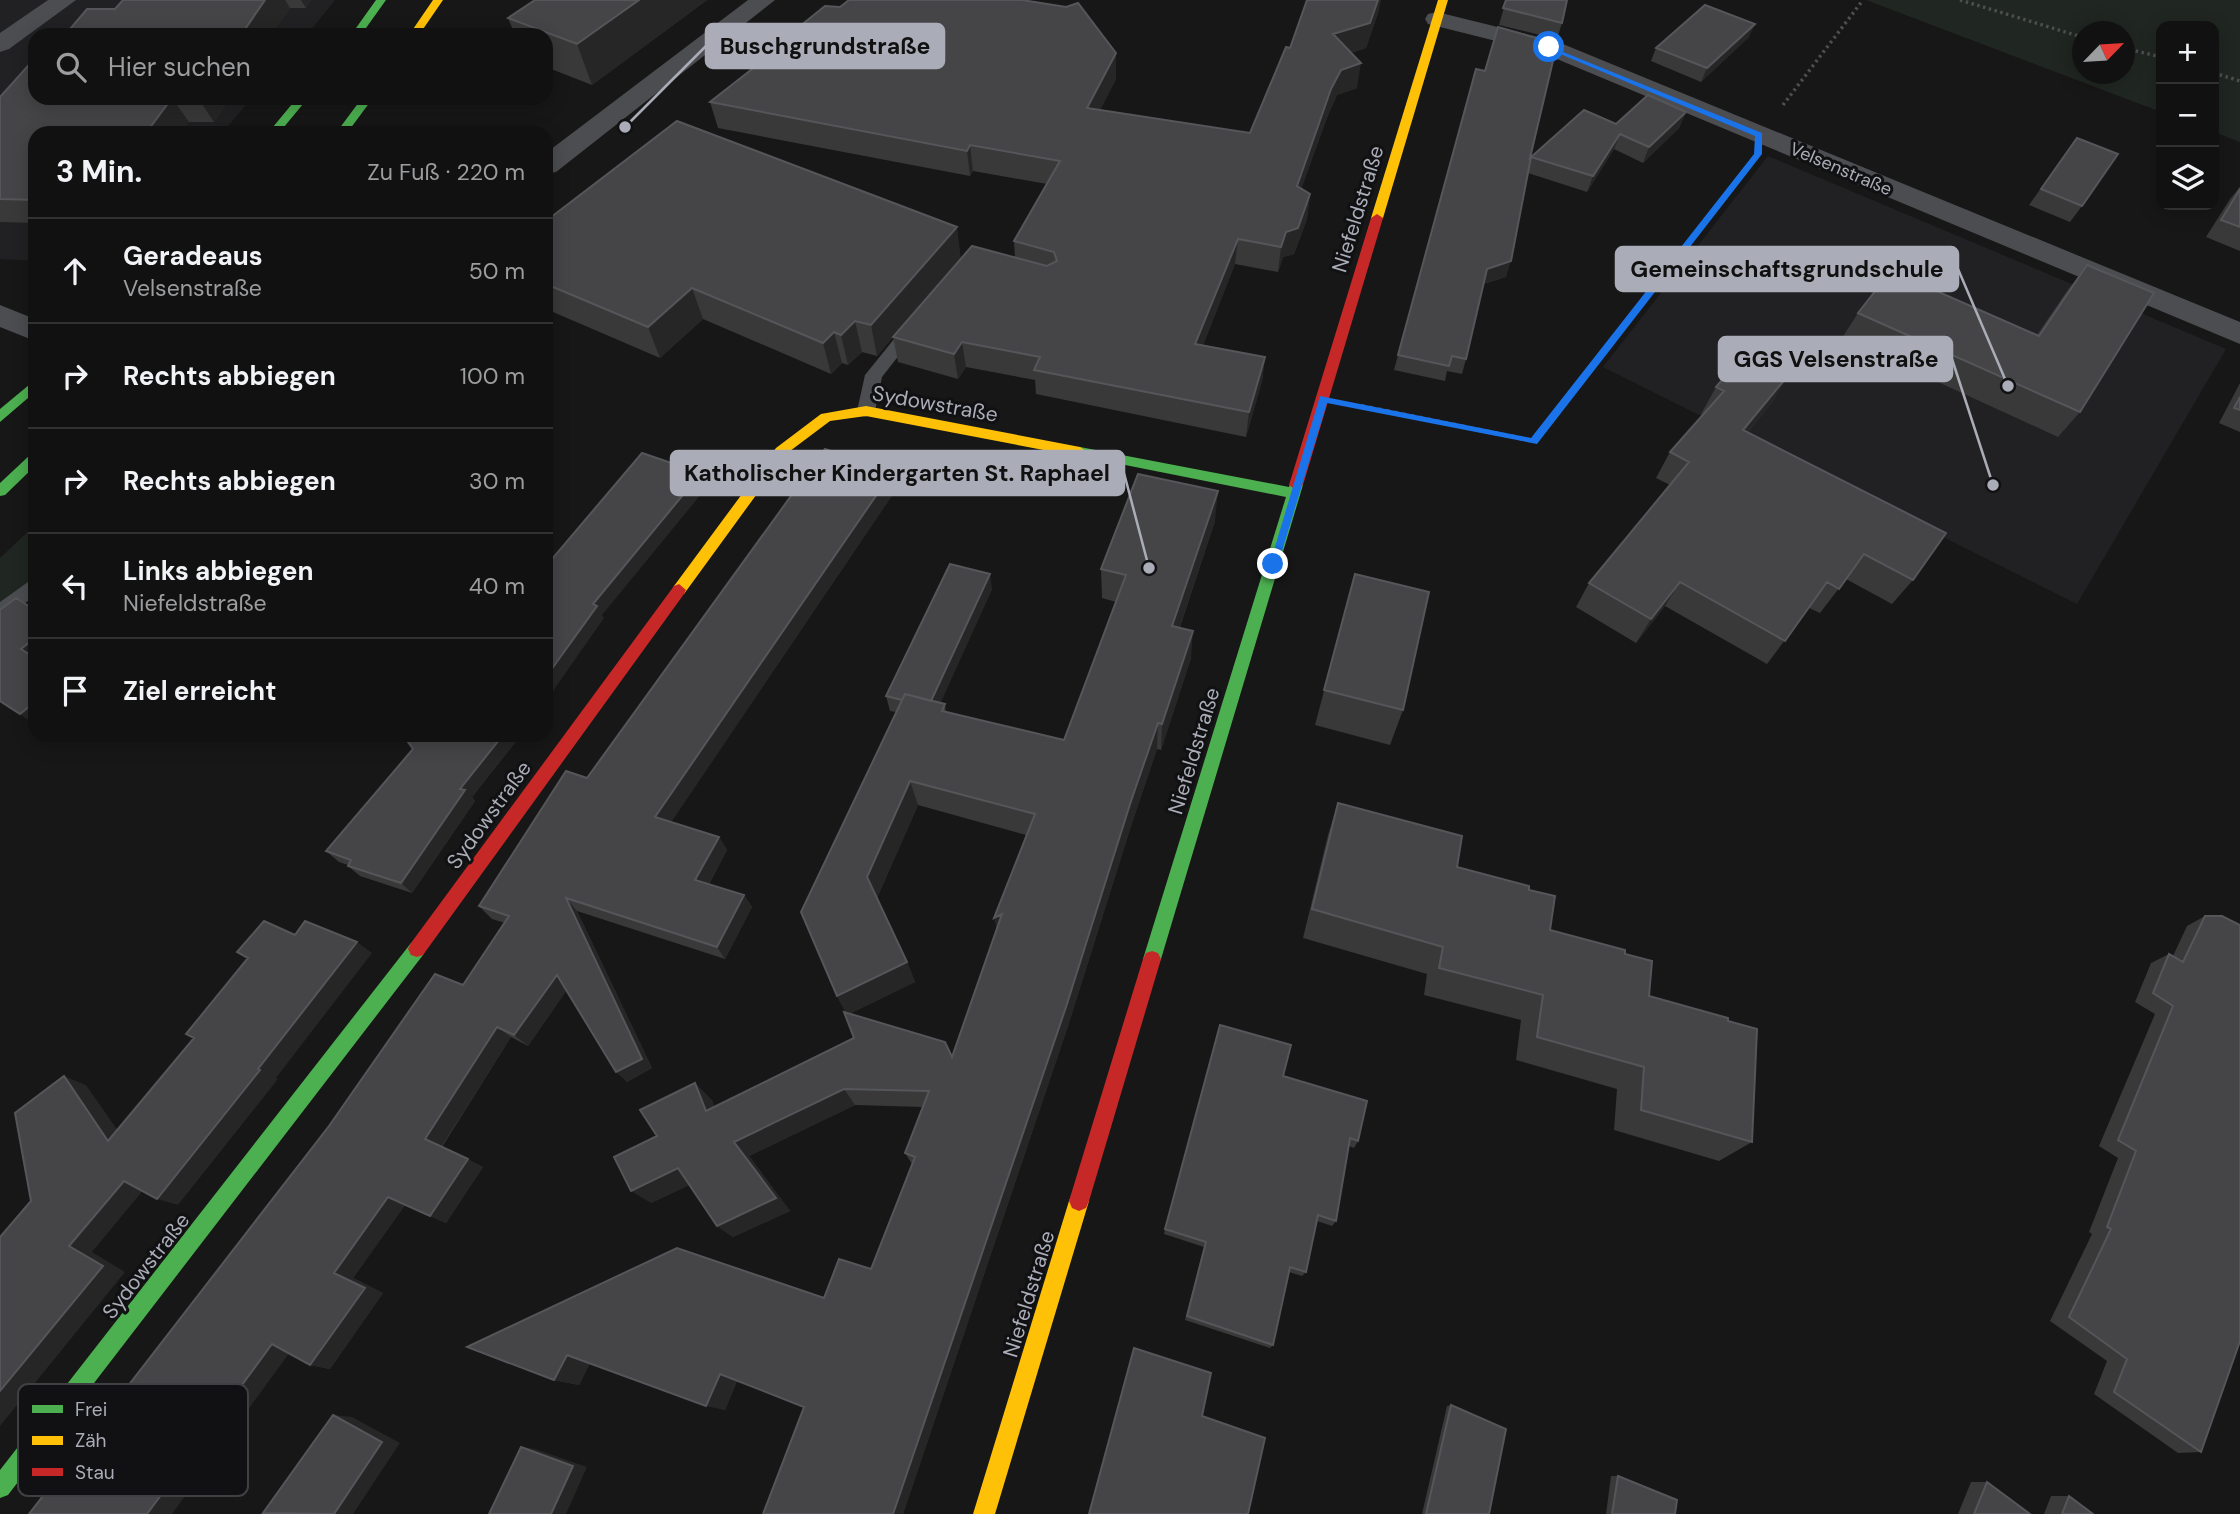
<!DOCTYPE html>
<html lang="de">
<meta charset="utf-8">
<style>
:root{--surface:#111;--page:#1e1f1f;--text:#f1f3f6;--muted:#9c9d9f;--line:#303131}
body{margin:0;font-family:"DM Sans",sans-serif;background:var(--page);color:var(--text)}
.controls{position:absolute;right:21px;top:21px;display:grid;overflow:hidden;border-radius:14px;box-shadow:0 4px 18px #0003}
.controls button{width:63px;height:63px;display:grid;place-items:center;padding:0;border:0;border-bottom:2px solid var(--line);background:var(--surface);color:var(--text);font:35px sans-serif}
.compass{position:absolute;left:2072px;top:21px;width:63px;height:63px;border-radius:50%;background:var(--surface);box-shadow:0 4px 18px #0003;rotate:65deg}
.stop{position:absolute;width:21px;height:21px;margin:-16px;border:5px solid #1a73e8;border-radius:50%;background:#fff}
.stop.end{background:#1a73e8;border-color:#fff;box-shadow:0 2px 7px #0008}
.list{margin:0;padding:0;list-style:none}
h2{display:flex;justify-content:space-between;align-items:center;height:91px;margin:0;padding:0 28px;font-size:30px}
h2 small{font-size:23px;font-weight:400;color:var(--muted)}
.list li{display:grid;grid-template-columns:46px 1fr auto;gap:21px;align-items:center;box-sizing:border-box;height:105px;padding:0 28px;border-top:2px solid var(--line)}
.list b{display:block;font-size:26px;white-space:nowrap}
.list p{margin:0;font-size:23px;white-space:nowrap;color:var(--muted)}
.list em{font-size:23px;font-style:normal;color:var(--muted)}
.icon{flex:none;width:38px;height:38px;fill:none;stroke:currentColor;stroke-width:2;stroke-linecap:round;stroke-linejoin:round}
.map{position:relative;flex:none;width:2240px;height:1514px;overflow:hidden}
.search{position:absolute;background:var(--surface);box-shadow:0 4px 18px #0003;left:28px;top:28px;width:525px;height:77px;display:flex;align-items:center;gap:18px;box-sizing:border-box;padding:0 24px;border-radius:21px;color:var(--muted);font-size:26px}
.panel{position:absolute;background:var(--surface);box-shadow:0 4px 18px #0003;left:28px;top:126px;width:525px;height:616px;border-radius:21px}
.map>svg:first-child{display:block}
</style>
<div class="map">
<svg width="2240" height="1514" viewBox="0 0 2240 1514">
<rect width="100%" height="100%" fill="#171717"/>
<path fill="#212123" d="M0 0H335L307 35H35V98H252L222 133H35V261L0 259Z
M1768 156 2226 349 2077 604 1603 367Z"/>
<path fill="#202621" fill-rule="evenodd" d="M1866 0H2240V142L2214 132V26H2161V112ZM2082 32H2124V74H2082Z
M35 525V592L0 619V558Z"/>
<g fill="none" stroke-linecap="round" stroke-linejoin="round">
<path stroke="#4d4e51" stroke-width="3.5" stroke-dasharray="2.5 3.5" stroke-linecap="butt" d="M1960 0 2082 37
M2124 48 2161 57
M2214 73 2240 81
M1783 105 1863 0
M1580 382 1747 168"/>
<path stroke="#4d4e51" stroke-width="4.5" stroke-dasharray="3.5 5" stroke-linecap="butt" d="M1361 406 1534 441 1581 381"/>
<path fill="#4c4d50" fill-rule="evenodd" d="M913 321 921 327 882 377 875 411 866 417 860 415 857 411 865 375 907 323Z
M35 577V596L0 621V602Z"/>
<path fill="#4c4d50" fill-rule="evenodd" d="M48 0H76L9 49 0 52V33Z
M748 0H775L556 172 546 174V153Z
M1437 12 1558 42 2240 322V344L1540 52 1428 24 1425 19 1428 14Z
M0 305 35 319V341L0 327Z"/>
<path fill="#4caf50" fill-rule="evenodd" d="M376 0H386L361 35H351Z
M297 98H308L279 133H268Z
M362 98H373L347 133H336Z
M35 380V392L0 422V409Z
M1080 447 1289 487 1291 481 1296 480 1303 485 1161 959 1158 965 1152 967 1146 965 1143 959 1286 497 1075 455 1073 452Z
M35 453V466L5 495 0 496V483L30 455Z
M417 941 423 943 426 949 423 955 8 1495 0 1498V1470L411 943Z"/>
<path fill="#ffc107" fill-rule="evenodd" d="M433 0H443L419 35H409Z
M1438 0H1448L1383 218 1377 222 1373 221 1371 218Z
M866 406 1080 447 1087 452 1080 457 866 416 830 421 786 454 684 594H674L672 590 674 586 776 448 821 414Z
M1079 1191 1086 1194 1089 1201 995 1514H973L1069 1201 1072 1194Z"/>
<path fill="#c62828" fill-rule="evenodd" d="M1377 214 1383 218 1303 485 1296 490 1289 485 1371 218Z
M679 584 686 590 684 594 423 955 417 957 411 955 408 949 411 943 674 586Z
M1152 951 1158 953 1161 959 1089 1201 1086 1208 1079 1211 1072 1208 1069 1201 1143 959 1146 953Z"/>
</g>
<path fill="#39393a" fill-rule="evenodd" d="M123 0H311L306 8H290L271 35H65L115 9Z
M707 0 592 85 546 67V35H515L508 18Z
M1506 0 1562 23 1557 39 1499 25Z
M1379 10 1366 48 1351 53 1357 88 1337 95 1328 115 1301 189 1310 194 1307 219 1294 254 1283 257 1278 272 1235 264 1203 345 1265 357 1262 381 1246 437 1036 394 1035 380 966 367 958 379 898 362 893 337 877 356 862 352 848 365 842 363 831 374 703 319 660 358 546 309V221L961 258H1015L1014 241 1047 184 973 171 970 176 718 128 710 102 775 51 774 47 1116 79 1100 110 1250 133 1290 48Z
M1749 37 1701 82 1651 61 1656 48Z
M0 97 35 98H230L214 122H189L35 133V223L0 222Z
M1686 112 1679 128 1643 163 1614 149 1587 192 1528 173 1506 277 1483 284 1466 359 1462 374 1447 371 1445 381 1394 370 1398 355 1530 158 1616 124Z
M2077 138 2082 206 2070 222 2029 205Z
M2240 187V251L2206 237 2230 199Z
M2087 265 2080 412 2058 437 1842 338 1858 313 2037 335 2067 291Z
M2240 383V432L2219 423Z
M1716 387 1775 399 1748 432 1913 580 1892 604 1846 579 1820 613 1809 608 1767 664 1665 606 1636 643 1576 607 1589 583 1670 485 1656 478 1670 452 1703 415 1701 414Z
M893 471 897 488 671 822 719 837 727 850 709 884 744 895 752 907 725 959 577 911 652 1068 627 1082 566 991 528 1046 511 1037 442 1147 483 1167 446 1223 405 1205 353 1278 383 1293 330 1369 310 1365 505 923 492 919 479 906 587 778Z
M1215 521 1180 627 1191 658 1161 750 1157 749 1131 826 1068 1026 903 1514H763L804 1407 737 1381 725 1410 590 1363 579 1385 554 1380 467 1347 824 1298 871 1269 912 1164 905 1153 923 1107 855 1105 749 1156 790 1211 733 1237 717 1226 689 1185 651 1203 657 1136 712 1100 714 1107 854 1038 846 1013 837 996 896 712 890 711 886 696 992 589 940 703 945 704 946 712 1064 740 1116 602 1102 598 1101 569ZM918 805 1026 835 997 930 952 1057 849 1014 915 982 907 962 877 898Z
M1355 574 1403 710 1390 745 1315 725Z
M403 735H521L472 797 475 801 412 893 360 876 348 866V865L339 862 326 851 413 749Z
M1338 803 1457 867 1529 890 1550 930 1625 954 1649 996 1752 1142 1719 1161 1614 1130 1617 1089 1516 1060 1521 1020 1424 995 1427 974 1303 938 1328 835Z
M2205 916 2201 1452 2178 1453 2094 1394 2107 1361 2050 1321 2092 1234 2089 1232 2118 1158 2099 1146 2155 1014 2135 1002 2151 963 2169 954 2173 956 2187 926Z
M1283 1076 1358 1141 1354 1148 1349 1146 1336 1221 1332 1226 1317 1221 1306 1272 1302 1276 1289 1272 1273 1345 1270 1348 1185 1320 1204 1247 1164 1234 1165 1229Z
M1451 1405 1489 1514H1422L1447 1406Z
M1611 1476H1618L1675 1514H1606Z
M1971 1482H1987L2030 1514H1958Z
M2051 1496H2069L2093 1514H2044Z"/>
<path fill="#262627" d="M265 0H285L290 8 271 35H241Z
M301 0H311L306 8Z
M639 0H707L592 85 577 44Z
M1378 0H1381L1379 10 1366 48 1329 60 1333 34Z
M1755 24 1749 37 1701 82 1707 68Z
M1116 53V79L1088 134 1087 108Z
M1361 63 1357 88 1337 95 1328 115 1293 212 1297 186 1331 89 1341 70Z
M172 98 189 122 181 133H146Z
M198 98H230L214 122Z
M1686 112 1679 128 1643 163 1649 147Z
M1620 134 1614 149 1587 192 1593 176Z
M970 145 973 171 970 176 967 151Z
M1310 194 1307 219 1294 254 1283 257 1278 272 1281 247 1286 232Z
M957 227 961 259 877 356 871 325Z
M1238 239 1235 264 1194 369 1195 344Z
M1511 261 1506 277 1482 284 1487 269Z
M692 288 703 319 660 358 648 327Z
M855 321 862 352 848 365 841 335Z
M834 332 842 363 831 374 823 343Z
M962 342 966 367 958 379 954 354Z
M1265 357 1262 381 1246 437 1249 412Z
M1791 372 1775 399 1728 456 1743 430Z
M893 471 897 488 665 831 655 817Z
M701 473 707 487 602 615 604 618 546 701V677L593 604Z
M1218 491 1215 521 1171 653 1172 626Z
M990 574 992 589 932 722 928 707Z
M1680 582 1665 606 1636 643 1651 619Z
M1193 631 1191 658 1161 750 1162 724Z
M35 638V660L21 649Z
M35 702V725L20 714Z
M1158 723 1157 749 1131 826 1068 1026 903 1514H893Z
M503 735H521L472 797 475 801 412 893 401 883 460 789Z
M910 781 918 805 876 900 867 877Z
M719 837 727 850 704 892 695 880Z
M744 895 752 907 725 959 717 947Z
M566 898 577 911 652 1068 627 1082 616 1072Z
M1002 914 999 940 994 918Z
M357 942 372 953 276 1078 278 1079 178 1205 157 1199Z
M907 962 915 982 847 1015 837 996Z
M557 975 569 987 528 1046 514 1035Z
M497 1027 511 1037 441 1147 425 1139Z
M64 1076 86 1085 130 1148 108 1141Z
M695 1083 712 1100 722 1127 706 1111Z
M844 1089 855 1105 749 1156 790 1211 733 1237 717 1226 734 1142Z
M468 1159 483 1167 446 1223 430 1216Z
M678 1168 696 1182 651 1203 631 1191Z
M124 1181 145 1188 92 1252 125 1272 0 1426V1391L69 1246Z
M388 1197 406 1204 353 1278 383 1293 330 1369 310 1365 334 1273Z
M272 1344 293 1348 172 1514H147Z
M567 1355 591 1361 579 1385 554 1380Z
M720 1374 737 1380 725 1410 706 1406Z
M333 1415 352 1417 400 1443 353 1514H334Z
M521 1447 535 1449 587 1467 566 1514H551Z"/>
<path fill="#454548" stroke="#555659" stroke-width="2" d="M123 0H265L241 35H65L87 9H115Z
M535 0H639L577 44 508 18Z
M849 0H1022L1066 7 1078 3 1116 53 1087 108 1250 133 1286 47 1290 48 1307 0H1378L1370 23 1333 34 1361 63 1341 70 1331 89 1297 186 1310 194 1298 228 1286 232 1281 247 1238 239 1195 344 1265 357 1249 412 1034 370 1040 357 962 342 954 354 893 337 972 246 1047 266 1057 261 1054 252 1014 241 1060 161 970 145 967 151 710 102 779 48 774 47 825 6 840 7Z
M1506 0H1567L1562 23 1503 8Z
M1705 5 1755 24 1707 68 1656 48Z
M1498 27 1557 44 1530 158 1584 110 1616 124 1648 95 1686 112 1649 147 1620 134 1593 176 1531 157 1511 261 1487 269 1466 359 1452 356 1449 366 1398 355 1476 69 1485 71Z
M35 58V98H198H172L146 133H35V200L0 199V97Z
M677 121 957 227 871 325 855 321 841 335 834 332 823 343 692 288 648 327 546 284V221Z
M2077 138 2118 154 2082 206 2041 189Z
M2240 189V227L2221 220Z
M2087 265 2154 293 2080 412 1858 313 1891 271 2039 336Z
M1747 351 1791 372 1743 430 1946 533 1913 580 1864 554 1839 589 1827 582 1785 641 1680 582 1651 619 1589 583 1689 462 1670 452 1724 391 1716 387Z
M2240 397V410L2234 408Z
M825 449 893 471 655 817 719 837 695 880 744 895 717 947 566 898 642 1059 616 1072 557 975 514 1035 497 1027 425 1139 468 1159 430 1216 388 1197 334 1273 365 1288 310 1365 272 1344 147 1514H29L329 1126 435 974 463 985 509 916 479 906 566 771 587 778Z
M642 453 701 473 593 604 597 606 546 677V592L549 588 546 587V566Z
M1138 474 1218 491 1172 626 1193 631 1162 724 1158 723 1131 801 1066 1007 893 1514H763L804 1407 720 1374 706 1406 567 1355 554 1380 467 1347 677 1248 824 1298 839 1259 871 1269 915 1157 905 1153 929 1091 844 1089 734 1142 776 1198 717 1226 678 1168 631 1191 614 1157 657 1136 640 1110 695 1083 706 1111 854 1038 844 1012 945 1042 952 1057 1002 914 994 918 1035 814 910 781 867 877 907 962 837 996 801 912 905 694 945 704 942 711 1064 740 1126 575 1101 569Z
M950 564 990 574 931 701 905 694 902 700 886 696Z
M1355 574 1429 592 1403 710 1324 690Z
M16 598 35 610V638L21 649 35 658V702L20 714 0 701V610Z
M403 735H503L460 789 465 790 401 883 348 866 351 860 326 851 413 749Z
M1338 803 1462 836 1457 867 1529 886V890L1555 896 1550 930 1625 950V954L1652 961 1649 996 1728 1018V1021L1757 1029 1752 1142 1641 1110 1644 1067 1537 1037 1543 995 1439 968 1443 947 1312 909Z
M2205 916H2222L2240 925V1341L2201 1452 2114 1392 2127 1359 2069 1317 2111 1229 2107 1227 2136 1151 2118 1140 2173 1006 2153 993 2169 954 2183 962Z
M264 921 295 935 305 921 357 942 258 1069 260 1070 157 1199 124 1181 69 1246 103 1266 0 1391V1237L31 1201 15 1113 64 1076 108 1141 194 1038 186 1034 248 958 237 952Z
M1220 1025 1291 1045 1283 1076 1367 1101 1358 1141 1350 1138 1336 1221 1318 1215 1306 1272 1290 1267 1273 1345 1187 1316 1206 1242 1165 1229Z
M1134 1348 1211 1373 1202 1416 1265 1438 1248 1514H1089Z
M1451 1405 1506 1429 1489 1514H1426Z
M333 1415 382 1442 334 1514 263 1513Z
M521 1447 573 1466 551 1514H489Z
M1618 1476 1677 1500 1675 1514H1612Z
M1987 1482 2030 1514H1974Z
M2069 1496 2093 1514H2062Z"/>
<path fill="#1a73e8" d="M1546 45 1762 133V154L1537 444 1327 403 1278 564 1269 567 1320 396 1531 438 1754 154 1755 136 1546 48Z"/>
<g text-anchor="middle" dominant-baseline="central" stroke-width="6" stroke-linejoin="round" paint-order="stroke">
<g font-size="18" fill="#aaadb7" stroke="#111113">
<text transform="translate(1841 169) rotate(23)">Velsenstraße</text>
</g>
<g font-size="21" fill="#aaadb7" stroke="#111113">
<text transform="translate(1358 209) rotate(-73)">Niefeldstraße</text>
<text transform="translate(935 404) rotate(10)">Sydowstraße</text>
<text transform="translate(1194 751) rotate(-73)">Niefeldstraße</text>
<text transform="translate(489 815) rotate(-54)">Sydowstraße</text>
<text transform="translate(146 1266) rotate(-52)">Sydowstraße</text>
<text transform="translate(1029 1294) rotate(-73)">Niefeldstraße</text>
</g>
</g>
<rect x="18" y="1384" width="230" height="112" rx="10" fill="#111113" stroke="#3f4044" stroke-width="2"/>
<rect x="32" y="1405" width="31" height="8" fill="#4caf50"/>
<rect x="32" y="1436" width="31" height="9" fill="#ffc107"/>
<rect x="32" y="1468" width="31" height="8" fill="#c62828"/>
<g font-size="19" fill="#aaadb7">
<text x="75" y="1416">Frei</text>
<text x="75" y="1447">Zäh</text>
<text x="75" y="1479">Stau</text>
</g>
<path fill="none" stroke="#aaadb7" stroke-width="2.5" d="M625 127L706 46M2008 386L1958 269M1993 485L1952 359M1149 568L1124 473"/>
<g fill="#aaadb7" stroke="#111113" stroke-width="2.5">
<circle cx="625" cy="127" r="7"/>
<circle cx="2008" cy="386" r="7"/>
<circle cx="1993" cy="485" r="7"/>
<circle cx="1149" cy="568" r="7"/>
</g>
<g fill="#aaadb7" stroke="#aaadb7" stroke-width="2.5">
<rect x="706" y="24" width="238" height="44" rx="7"/>
<rect x="1616" y="247" width="342" height="44" rx="7"/>
<rect x="1719" y="337" width="233" height="44" rx="7"/>
<rect x="671" y="451" width="453" height="44" rx="7"/>
</g>
<g font-size="23" text-anchor="middle" font-weight="bold" fill="#111">
<text x="825" y="54">Buschgrundstraße</text>
<text x="1787" y="277">Gemeinschaftsgrundschule</text>
<text x="1836" y="367">GGS Velsenstraße</text>
<text x="897" y="481">Katholischer Kindergarten St. Raphael</text>
</g>
</svg>
<div class="controls">
<button>+</button>
<button>−</button>
<button><svg class="icon" aria-label="layers" viewBox="0 0 24 24"><path d="M12 4l9 5-9 5-9-5zM3 14l9 5 9-5"/></svg></button>
</div>
<svg class="compass" viewBox="-18 -18 36 36"><path d="M0-13l5 13h-10z" fill="#e53935"/><path d="M0 13l5-13h-10z" fill="#9c9d9f"/></svg>
<div class="stop" style="left:1549px;top:47px"></div>
<div class="stop end" style="left:1273px;top:564px"></div>
<div class="search"><svg class="icon" aria-label="search" viewBox="0 0 24 24"><circle cx="10" cy="10" r="6"/><path d="M15 15l6 6"/></svg>Hier suchen</div>
<section class="panel">
<h2>3 Min.<small>Zu Fuß · 220 m</small></h2>
<ul class="list">
<li><svg class="icon" aria-label="ahead" viewBox="0 0 24 24"><path d="M12 20V5M6 11l6-6 6 6"/></svg><div><b>Geradeaus</b><p>Velsenstraße</p></div><em>50 m</em></li>
<li><svg class="icon" aria-label="right" viewBox="0 0 24 24"><path d="M7 20v-9h11M14 6l5 5-5 5"/></svg><div><b>Rechts abbiegen</b></div><em>100 m</em></li>
<li><svg class="icon" aria-label="right" viewBox="0 0 24 24"><path d="M7 20v-9h11M14 6l5 5-5 5"/></svg><div><b>Rechts abbiegen</b></div><em>30 m</em></li>
<li><svg class="icon" aria-label="left" viewBox="0 0 24 24"><path d="M17 20v-9H6M10 6l-5 5 5 5"/></svg><div><b>Links abbiegen</b><p>Niefeldstraße</p></div><em>40 m</em></li>
<li><svg class="icon" aria-label="arrive" viewBox="0 0 24 24"><path d="M6 21V4h12l-3 4 3 4H6"/></svg><div><b>Ziel erreicht</b></div></li>
</ul>
</section>
</div>
